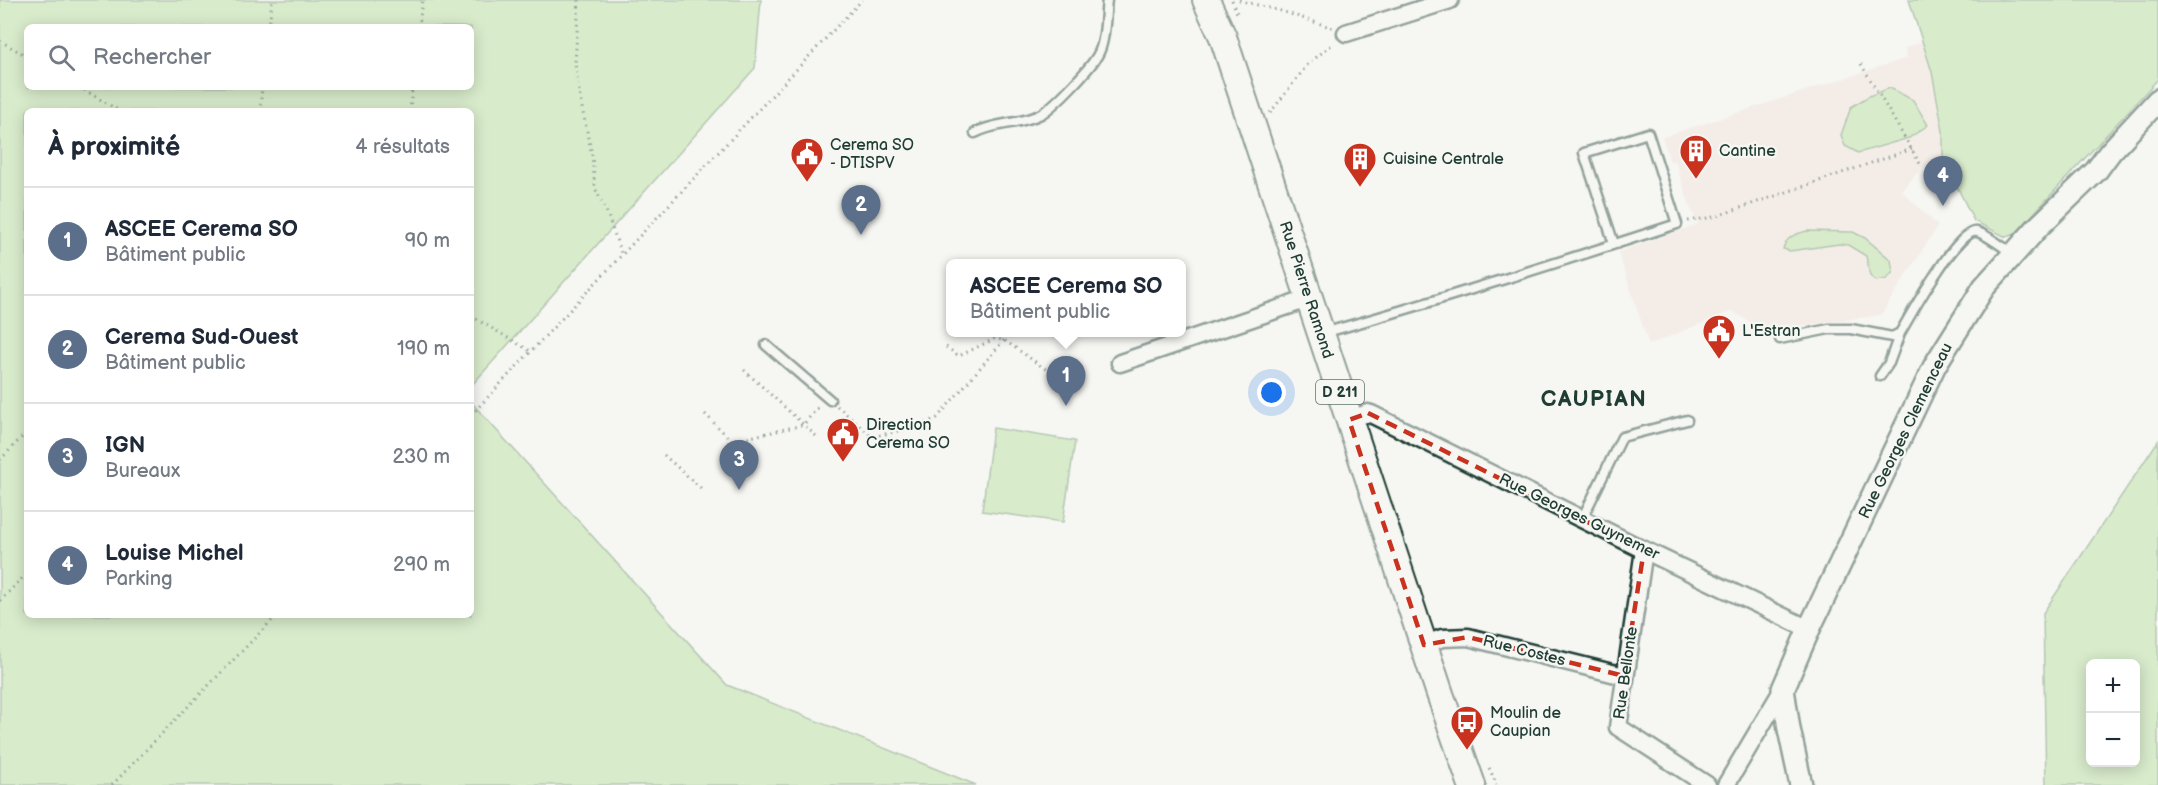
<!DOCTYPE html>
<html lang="fr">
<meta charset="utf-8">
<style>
:root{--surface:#fff;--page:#f6f6f7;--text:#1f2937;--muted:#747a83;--line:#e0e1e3;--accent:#c8321e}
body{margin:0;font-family:"Balsamiq Sans",sans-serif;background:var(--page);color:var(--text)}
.controls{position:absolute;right:18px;bottom:18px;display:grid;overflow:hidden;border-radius:9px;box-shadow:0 3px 15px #0003}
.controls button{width:54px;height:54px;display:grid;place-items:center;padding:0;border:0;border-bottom:2px solid var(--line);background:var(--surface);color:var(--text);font:30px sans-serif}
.you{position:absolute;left:1272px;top:393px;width:21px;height:21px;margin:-15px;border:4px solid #fff;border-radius:50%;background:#1a73e8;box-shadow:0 0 0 9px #1a73e833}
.badge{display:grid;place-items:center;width:39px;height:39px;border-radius:50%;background:var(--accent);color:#fff;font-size:20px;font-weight:700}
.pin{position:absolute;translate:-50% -50px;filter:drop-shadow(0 2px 3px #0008)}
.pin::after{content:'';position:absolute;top:32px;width:21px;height:18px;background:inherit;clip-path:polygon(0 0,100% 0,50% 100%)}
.popup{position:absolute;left:946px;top:259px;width:240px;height:78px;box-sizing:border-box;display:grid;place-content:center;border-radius:9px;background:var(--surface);filter:drop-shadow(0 2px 4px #0005);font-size:20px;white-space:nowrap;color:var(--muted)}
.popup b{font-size:22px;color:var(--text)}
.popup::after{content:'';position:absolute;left:50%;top:100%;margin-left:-12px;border:12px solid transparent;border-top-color:var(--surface)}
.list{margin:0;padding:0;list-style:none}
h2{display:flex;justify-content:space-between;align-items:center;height:78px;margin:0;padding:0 24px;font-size:26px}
h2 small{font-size:20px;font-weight:400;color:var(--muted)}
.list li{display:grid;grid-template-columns:39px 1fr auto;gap:18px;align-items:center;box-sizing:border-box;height:108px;padding:0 24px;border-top:2px solid var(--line)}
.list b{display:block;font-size:22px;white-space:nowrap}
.list p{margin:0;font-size:20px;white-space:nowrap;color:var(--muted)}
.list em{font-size:20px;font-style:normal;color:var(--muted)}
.icon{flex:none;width:33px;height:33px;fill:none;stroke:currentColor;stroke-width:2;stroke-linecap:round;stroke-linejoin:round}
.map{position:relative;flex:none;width:2158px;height:785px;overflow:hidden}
.search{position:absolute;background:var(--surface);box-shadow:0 3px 15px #0003;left:24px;top:24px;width:450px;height:66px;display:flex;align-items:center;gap:15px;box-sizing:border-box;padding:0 21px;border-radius:9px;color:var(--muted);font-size:22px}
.panel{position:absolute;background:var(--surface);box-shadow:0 3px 15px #0003;left:24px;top:108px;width:450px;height:510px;border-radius:9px}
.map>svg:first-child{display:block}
</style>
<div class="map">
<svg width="2158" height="785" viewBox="0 0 2158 785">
<rect width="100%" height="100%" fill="#f6f6f2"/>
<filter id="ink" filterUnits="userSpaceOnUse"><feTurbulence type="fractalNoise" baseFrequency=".0167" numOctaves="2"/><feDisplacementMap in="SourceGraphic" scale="12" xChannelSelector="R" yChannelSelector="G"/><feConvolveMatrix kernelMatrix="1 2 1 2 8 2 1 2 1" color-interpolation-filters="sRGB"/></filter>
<g filter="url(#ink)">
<path fill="#f2e2da" d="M1922 42 1932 72 1943 131V158L1922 167 1902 191 1938 226 1881 315 1764 331 1732 311 1649 345 1618 252 1698 224 1690 207 1675 161 1670 162 1662 137 1907 58 1904 48Z"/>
<path fill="#b3de9b" stroke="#698e68" stroke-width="1.5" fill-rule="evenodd" d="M0 0H761L755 68 471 386V111H27V615H471V402L727 685 976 785H0ZM27 27H471V87H27Z
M1909 0H2158V79L2015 234 2006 237 1974 221 1943 158V131L1932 72Z
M1890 88 1913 100 1928 125 1909 138 1858 153 1845 146 1841 135 1851 107 1869 96Z
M1807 231 1853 232 1865 238 1891 260 1893 272 1887 279 1876 281 1870 276 1866 256 1848 245 1839 244 1790 251 1783 249C1786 237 1795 234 1807 231Z
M993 428 1075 441 1063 522 982 511Z
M2158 441V785H2046L2043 613ZM2090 664H2136V762H2090Z"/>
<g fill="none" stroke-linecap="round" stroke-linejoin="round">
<g stroke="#1f3d34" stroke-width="13">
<path id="service" d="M975 133C995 122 1020 125 1041 114 1054 106 1095 65 1100 50 1106 36 1105 15 1107 0
M1323 333C1442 300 1560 262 1677 224L1648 133 1584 153 1614 244
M1780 339 1829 329H1851L1892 337 1900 333C1910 316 1959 227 1977 232 1988 235 2004 248 2013 254
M766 345 830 400
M1880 376 1889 363 1900 333
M1582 519 1622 437 1687 420"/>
</g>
<g stroke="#1f3d34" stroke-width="21">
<path id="minor" d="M1346 33 1450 0
M1120 363 1308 299
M1349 420 1368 413 1371 414 1644 550 1809 629
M1644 550 1618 727 1707 785
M1424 645 1442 638 1468 637 1624 676
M1726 785 1783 689"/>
</g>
<g stroke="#1f3d34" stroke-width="26">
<path id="tertiary" d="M1801 785 1789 729 1783 689 1809 629 1935 365 1984 287 2038 227 2096 171 2110 152 2158 100"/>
</g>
<g stroke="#1f3d34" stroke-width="30">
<path id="primary" d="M1206 0 1223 37 1440 694 1472 785"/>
</g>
<path stroke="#1f3d34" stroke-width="3" stroke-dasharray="1.5 4.5" stroke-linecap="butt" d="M579 0 575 63 580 98 592 155 595 188 607 213 622 256
M1232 0 1238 16
M1239 0 1284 12 1333 28
M269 27 272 0
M419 27 422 0
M0 41 27 56
M1861 64 1922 167
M79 87 120 111
M260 111 262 87
M410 111 412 87
M1270 113 1308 64 1334 43
M1688 221 1714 217 1912 149
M471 316 532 352
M946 347 959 356 994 339 1004 340 1047 370
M744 370 816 436
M837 406 872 437 916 427 937 418 1004 340 1008 332
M705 414 732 441 803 425 820 405
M471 415 862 0
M664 455 704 491
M0 460 27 432
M731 467 732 441
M0 601 27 573
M1489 768 1497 785
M112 785 277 615"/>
<use href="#service" stroke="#f6f6f2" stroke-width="8"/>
<use href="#minor" stroke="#f6f6f2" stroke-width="16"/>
<use href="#tertiary" stroke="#f6f6f2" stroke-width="21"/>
<use href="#primary" stroke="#f6f6f2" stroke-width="26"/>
</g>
</g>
<path d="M0 0H2158V785H0ZM1368 413 1644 550 1624 676 1468 637 1424 645 1349 420Z" fill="#f6f6f2" fill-opacity=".55" fill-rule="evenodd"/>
<path fill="none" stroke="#c8321e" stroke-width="4.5" stroke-dasharray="12 8" stroke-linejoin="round" d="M1368 413 1644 550 1624 676 1468 637 1424 645 1349 420Z"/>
<defs>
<g id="building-pin" transform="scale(1.725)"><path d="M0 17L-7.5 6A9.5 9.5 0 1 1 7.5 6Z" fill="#c8321e" stroke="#f6f6f2"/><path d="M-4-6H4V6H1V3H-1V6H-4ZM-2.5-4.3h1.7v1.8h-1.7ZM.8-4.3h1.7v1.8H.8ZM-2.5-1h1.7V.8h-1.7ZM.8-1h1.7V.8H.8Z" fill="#fff"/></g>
<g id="civic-pin" transform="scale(1.725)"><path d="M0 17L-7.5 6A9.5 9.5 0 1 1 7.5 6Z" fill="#c8321e" stroke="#f6f6f2"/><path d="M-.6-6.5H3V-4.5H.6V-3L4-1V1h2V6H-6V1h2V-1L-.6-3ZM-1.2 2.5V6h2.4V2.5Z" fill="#fff"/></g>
<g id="bus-pin" transform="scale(1.725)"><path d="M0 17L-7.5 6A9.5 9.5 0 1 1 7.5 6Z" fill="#c8321e" stroke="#f6f6f2"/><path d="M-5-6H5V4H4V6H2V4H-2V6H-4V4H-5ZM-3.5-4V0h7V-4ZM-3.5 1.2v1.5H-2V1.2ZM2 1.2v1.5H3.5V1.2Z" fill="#fff"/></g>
</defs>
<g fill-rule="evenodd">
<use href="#building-pin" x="1696" y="151"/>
<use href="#civic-pin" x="807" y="154"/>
<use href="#building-pin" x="1360" y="159"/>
<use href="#civic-pin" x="1719" y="331"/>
<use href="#civic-pin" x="843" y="434"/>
<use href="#bus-pin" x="1467" y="722"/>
</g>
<g text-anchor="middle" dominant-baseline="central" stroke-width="4.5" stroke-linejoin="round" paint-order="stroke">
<rect fill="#f6f6f2" stroke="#60746d" stroke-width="1.5" x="1316" y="380" width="48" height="24" rx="4.5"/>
<g font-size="15" font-weight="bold" fill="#1f3d34">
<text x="1340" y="392">D 211</text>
</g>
<g font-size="16" fill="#1f3d34" stroke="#f6f6f2" text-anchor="start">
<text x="830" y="145">Cerema SO<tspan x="830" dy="18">- DTISPV</tspan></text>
<text x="1719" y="151">Cantine</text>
<text x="1383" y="159">Cuisine Centrale</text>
<text x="1742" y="331">L'Estran</text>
<text x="866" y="425">Direction<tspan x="866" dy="18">Cerema SO</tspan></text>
<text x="1490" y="713">Moulin de<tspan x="1490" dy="18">Caupian</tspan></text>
</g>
<g font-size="16" fill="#1f3d34" stroke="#f6f6f2">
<text transform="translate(1306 290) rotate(72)">Rue Pierre Ramond</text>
<text transform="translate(1906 431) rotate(-64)">Rue Georges Clemenceau</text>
<text transform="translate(1579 517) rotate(26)">Rue Georges Guynemer</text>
<text transform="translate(1524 651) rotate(14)">Rue Costes</text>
<text transform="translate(1626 673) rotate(-82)">Rue Bellonte</text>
</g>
<g font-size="22" font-weight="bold" letter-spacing="1.5" fill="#1f3d34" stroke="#f6f6f2">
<text x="1594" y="399">CAUPIAN</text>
</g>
</g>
</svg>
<div class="controls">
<button>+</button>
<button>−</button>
</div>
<div class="you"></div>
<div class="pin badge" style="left:1066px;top:406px;background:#5c6f8a">1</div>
<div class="popup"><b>ASCEE Cerema SO</b>Bâtiment public</div>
<div class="pin badge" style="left:861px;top:235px;background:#5c6f8a">2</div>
<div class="pin badge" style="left:739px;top:490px;background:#5c6f8a">3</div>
<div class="pin badge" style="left:1943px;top:206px;background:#5c6f8a">4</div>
<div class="search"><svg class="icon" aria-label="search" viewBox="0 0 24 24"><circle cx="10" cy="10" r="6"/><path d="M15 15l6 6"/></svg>Rechercher</div>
<section class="panel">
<h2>À proximité<small>4 résultats</small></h2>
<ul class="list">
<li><span class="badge" style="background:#5c6f8a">1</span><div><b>ASCEE Cerema SO</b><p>Bâtiment public</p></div><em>90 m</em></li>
<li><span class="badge" style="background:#5c6f8a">2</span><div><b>Cerema Sud-Ouest</b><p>Bâtiment public</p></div><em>190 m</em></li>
<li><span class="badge" style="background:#5c6f8a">3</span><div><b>IGN</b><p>Bureaux</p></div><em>230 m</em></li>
<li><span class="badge" style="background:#5c6f8a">4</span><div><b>Louise Michel</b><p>Parking</p></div><em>290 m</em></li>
</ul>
</section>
</div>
